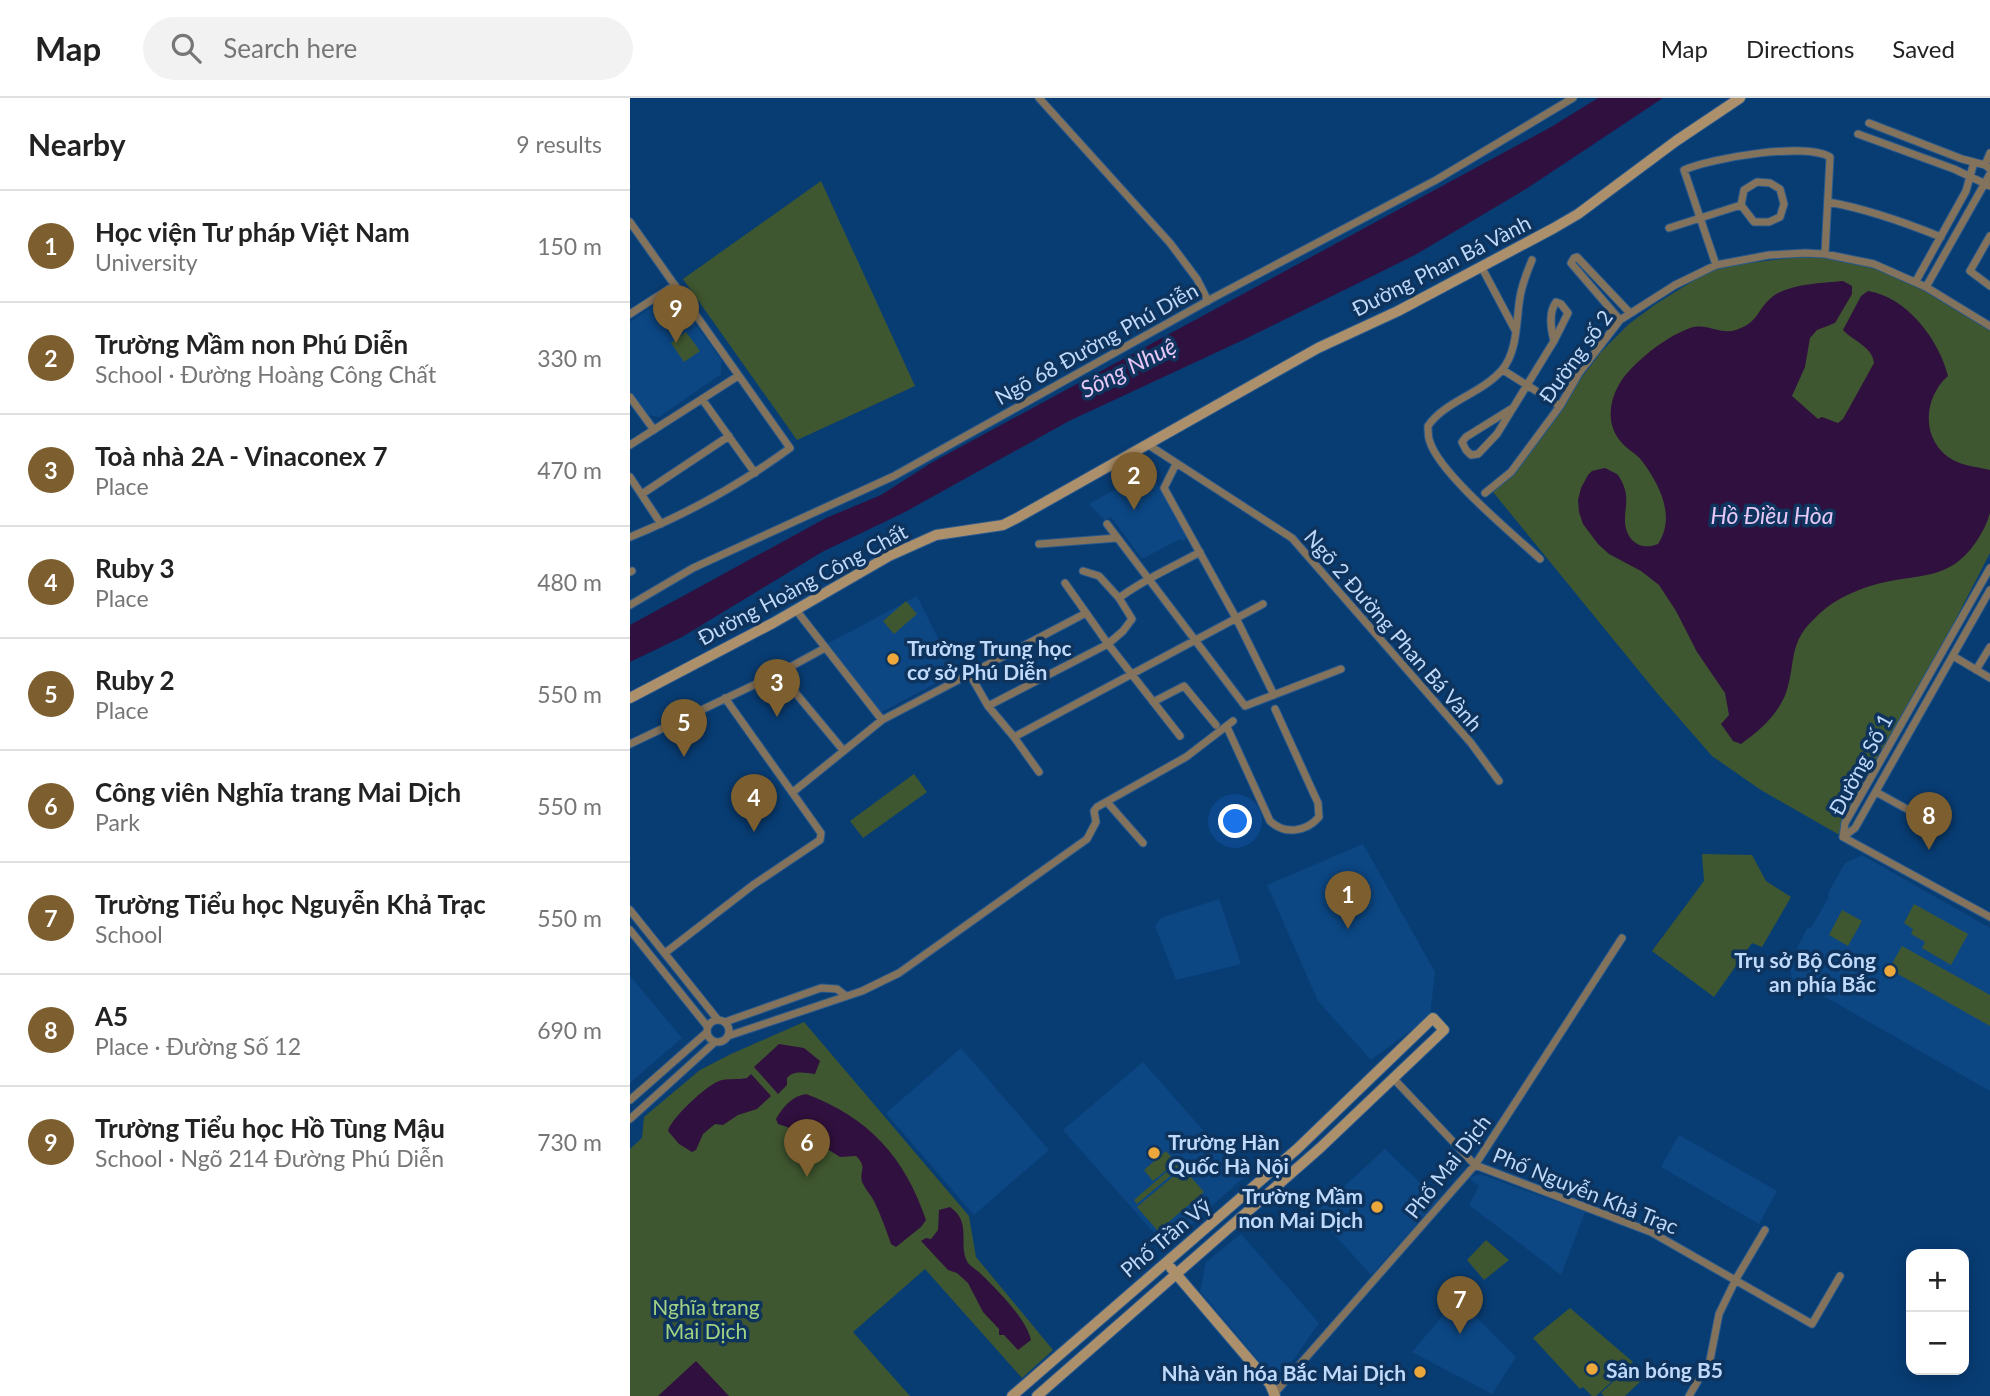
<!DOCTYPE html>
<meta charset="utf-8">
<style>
:root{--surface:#fff;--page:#f2f2f2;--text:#222;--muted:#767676;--line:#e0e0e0;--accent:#7d5e2e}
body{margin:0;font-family:Lato,sans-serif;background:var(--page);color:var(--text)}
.controls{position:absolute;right:21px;bottom:21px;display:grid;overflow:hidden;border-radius:14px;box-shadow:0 4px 18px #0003}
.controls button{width:63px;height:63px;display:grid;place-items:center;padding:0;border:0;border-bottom:2px solid var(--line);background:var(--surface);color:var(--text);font:35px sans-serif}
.you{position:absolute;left:606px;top:724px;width:24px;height:24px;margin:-18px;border:5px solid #fff;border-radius:50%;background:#1a73e8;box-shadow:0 0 0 10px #1a73e833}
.badge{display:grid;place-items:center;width:46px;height:46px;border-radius:50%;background:var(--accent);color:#fff;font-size:23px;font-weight:700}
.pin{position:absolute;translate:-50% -58px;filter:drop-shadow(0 2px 4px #0008)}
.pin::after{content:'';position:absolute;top:37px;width:24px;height:21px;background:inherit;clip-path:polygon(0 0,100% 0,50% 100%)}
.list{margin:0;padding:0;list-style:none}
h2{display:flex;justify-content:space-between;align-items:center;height:91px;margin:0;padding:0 28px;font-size:30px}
h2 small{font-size:23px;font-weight:400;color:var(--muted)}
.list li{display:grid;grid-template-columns:46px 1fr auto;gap:21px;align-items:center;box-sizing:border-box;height:112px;padding:0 28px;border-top:2px solid var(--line)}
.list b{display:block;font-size:26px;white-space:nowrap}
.list p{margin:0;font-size:23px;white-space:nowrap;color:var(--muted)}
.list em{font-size:23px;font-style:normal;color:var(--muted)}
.icon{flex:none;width:38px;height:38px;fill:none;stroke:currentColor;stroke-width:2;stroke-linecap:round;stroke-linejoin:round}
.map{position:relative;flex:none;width:1360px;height:1298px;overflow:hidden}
header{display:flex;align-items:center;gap:42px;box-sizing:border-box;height:98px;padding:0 35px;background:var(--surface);border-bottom:2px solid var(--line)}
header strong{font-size:33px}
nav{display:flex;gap:38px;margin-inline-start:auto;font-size:24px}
.search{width:490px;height:63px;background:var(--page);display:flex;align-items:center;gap:18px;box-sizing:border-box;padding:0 24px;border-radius:38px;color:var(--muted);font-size:26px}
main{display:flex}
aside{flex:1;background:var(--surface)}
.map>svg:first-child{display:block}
</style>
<header>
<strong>Map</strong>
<div class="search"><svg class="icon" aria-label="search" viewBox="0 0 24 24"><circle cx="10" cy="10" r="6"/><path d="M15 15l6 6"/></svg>Search here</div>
<nav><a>Map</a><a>Directions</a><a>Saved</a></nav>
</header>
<main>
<aside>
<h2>Nearby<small>9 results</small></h2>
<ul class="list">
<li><span class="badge">1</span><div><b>Học viện Tư pháp Việt Nam</b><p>University</p></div><em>150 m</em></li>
<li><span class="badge">2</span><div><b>Trường Mầm non Phú Diễn</b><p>School · Đường Hoàng Công Chất</p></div><em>330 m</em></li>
<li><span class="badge">3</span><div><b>Toà nhà 2A - Vinaconex 7</b><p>Place</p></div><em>470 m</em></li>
<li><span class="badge">4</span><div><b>Ruby 3</b><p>Place</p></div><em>480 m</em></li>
<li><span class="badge">5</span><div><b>Ruby 2</b><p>Place</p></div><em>550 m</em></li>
<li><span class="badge">6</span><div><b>Công viên Nghĩa trang Mai Dịch</b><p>Park</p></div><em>550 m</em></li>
<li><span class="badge">7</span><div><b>Trường Tiểu học Nguyễn Khả Trạc</b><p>School</p></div><em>550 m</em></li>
<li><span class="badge">8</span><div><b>A5</b><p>Place · Đường Số 12</p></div><em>690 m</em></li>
<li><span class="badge">9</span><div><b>Trường Tiểu học Hồ Tùng Mậu</b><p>School · Ngõ 214 Đường Phú Diễn</p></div><em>730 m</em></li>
</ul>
</aside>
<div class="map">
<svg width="1360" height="1298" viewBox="0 0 1360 1298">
<rect width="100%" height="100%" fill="#083d74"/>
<path fill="#0c4784" d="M34 201 48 202 91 262V276L29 319 19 317 0 292V224Z
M517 374 518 377 522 376 557 440 552 443 550 441 512 461 481 419 474 422 459 406Z
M287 498 325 575 250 615 197 546Z
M733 746 805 874 800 918 741 962 688 903 637 787Z
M1232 757 1360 830V993L1162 880 1159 865 1177 831 1181 830 1199 799 1198 795 1215 765Z
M589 801 611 866 546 882 525 828 531 820Z
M0 878 52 940 0 985Z
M331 950 419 1052 344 1117 256 1015Z
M513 964 614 1079 551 1136 526 1137 433 1032Z
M1049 1037 1147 1093 1129 1126 1031 1069Z
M755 1051 808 1102 741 1177 685 1115Z
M850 1076 955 1114 931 1177 839 1107 849 1088 839 1080Z
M611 1136 689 1225 655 1274 640 1276 570 1193 576 1164Z
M824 1204 846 1219 886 1259 862 1296 782 1254Z"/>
<path fill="#3f5730" d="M191 83 285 288 167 342 53 181Z
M1194 156 1243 167 1296 190 1360 228V455L1213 739 1131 692 1082 658 1027 595 863 394 972 253 999 226 1026 206 1085 169Z
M56 234 70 253 54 264 41 245Z
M276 503 287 516 264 536 253 523Z
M284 676 297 694 233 740 220 723Z
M1072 756 1122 757 1136 783 1161 799 1132 849 1122 845 1084 899 1022 853 1074 783Z
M1284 806 1338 836 1321 867 1292 850 1295 844 1281 836 1283 831 1274 825Z
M1212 812 1232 823 1218 848 1199 837Z
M1272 848 1360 897V928L1259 871Z
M174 924 339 1118 346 1159 423 1252 392 1280 295 1171 223 1234 280 1298H0V1051L12 1040 14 1019 70 972 101 956Z
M536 1053 546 1064 523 1083 514 1072Z
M548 1064 552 1068 507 1106 504 1102Z
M553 1070 574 1094 528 1133 507 1109Z
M856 1142 879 1162 854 1182 837 1162Z
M940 1210 1003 1264 966 1298H962L953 1289 950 1291 903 1240Z
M999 1269 1012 1282 995 1298H974L971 1295Z"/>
<path fill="#30103e" d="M968 0H1033L896 91 785 157 613 242 439 323 275 414 192 454 52 539 0 564V527L196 420 251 397 301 365 921 29Z
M1213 183 1222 188V196L1205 225 1187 232 1180 240 1175 269 1162 298 1188 321 1192 319 1208 325 1213 321 1244 265C1243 249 1223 243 1213 232L1231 198 1238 193C1277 199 1309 242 1318 278 1292 301 1291 344 1323 362 1334 368 1348 369 1360 372 1360 386 1360 402 1360 415 1357 426 1352 435 1346 444 1319 484 1287 475 1247 486 1222 493 1201 503 1183 522 1158 546 1166 566 1156 595 1147 618 1130 632 1111 646L1103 643 1091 626 1099 617 1095 595 1067 554 1046 513 1029 487 1011 473 979 456 968 446 953 426 949 414 948 402 951 390 958 377 962 373 975 370 987 376C992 382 995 390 996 397 997 405 995 413 995 420 994 440 1009 454 1028 446 1046 419 1030 387 1012 363 1007 356 998 352 992 345 972 324 981 292 999 273 1016 255 1038 238 1060 230 1077 224 1089 237 1106 232 1128 225 1127 212 1141 200 1156 186 1193 185 1213 183Z
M149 946 174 950 190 963 185 976C175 975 164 972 157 980V987L148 996 124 969Z
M121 976 141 998 127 1011 108 1017 93 1027 85 1026 73 1036 66 1052 62 1054 49 1046 38 1033C41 1020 76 988 89 983 97 980 108 982 117 980Z
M176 996C238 1019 275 1059 296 1122L291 1129 266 1149 261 1146C256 1132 251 1117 244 1103 241 1097 235 1091 232 1084 229 1072 238 1070 226 1058L210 1059 169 1033 148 1026 146 1021C153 1009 162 998 176 996Z
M320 1109C343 1125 327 1147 338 1165 341 1169 347 1172 351 1176 367 1192 396 1220 401 1242L388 1252 374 1237H369V1231L353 1214 338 1185 327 1175 318 1172 291 1143 296 1140 301 1141 308 1132 309 1112Z
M66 1263 99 1298H28Z"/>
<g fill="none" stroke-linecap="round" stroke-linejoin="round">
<g stroke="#29598c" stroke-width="9">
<path id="street" d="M409 0 540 145 567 181 578 203
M1239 25 1332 61 1355 67 1360 71
M1228 36 1324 71 1360 88
M1355 67 1360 55
M1127 84 1140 85 1150 91 1154 106 1150 119 1139 124H1124L1111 107 1114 92Z
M1198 104C1238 111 1274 124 1311 139
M0 124 160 350C111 386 57 416 0 439
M1039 130 1111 107
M1360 138 1340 173 1360 188
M902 162C897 174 892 186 890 199 886 222 888 253 872 272 851 296 815 303 798 328 798 333 798 340 800 344 810 376 884 437 910 461
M1086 167 1054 72C1080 60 1176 44 1200 59L1195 156
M852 170 885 232
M1286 183 1336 93 1344 64
M1296 189 1360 76
M0 216 45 187
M990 222 941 165 944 160 947 159 999 214
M873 272 930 308
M0 299 24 332
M72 301 125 375
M881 311 836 339 832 344 836 352 841 357 848 356 867 336 924 243 938 215 931 206 926 204C918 215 921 231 924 243
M517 346 662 440 841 645 869 683
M0 347 108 278
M546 366 534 390 606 520 644 597
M0 379 31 426
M855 395 881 374 930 308 949 275 990 222 1045 187 1086 167 1139 157 1175 155 1195 156 1244 166 1296 189 1360 228
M12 396 99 338
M477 426 615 608 711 571
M409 446 487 440
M0 474 2 473
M435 485 478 546 550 638
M489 500C514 481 543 469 570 454
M0 507 63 470 264 378 581 201 806 82 943 0
M166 512 252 622
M1323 558 1360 580
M1346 572 1360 549
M149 575 213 652
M339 575 358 608 384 639 409 674
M523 604 554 588 586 627
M358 608 478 546 493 533 502 521 489 500 469 478 453 473
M597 629 640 723C655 737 676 734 689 719L688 705 645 611
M384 639 633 506
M0 646 149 575 195 550
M163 694 252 622 456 515
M1246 694 1295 721
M477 704 513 745
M1213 739 1215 725 1360 470
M1213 739 1225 730 1360 492
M1213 739 1360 819
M0 812 88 922
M0 832 77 928
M35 855 123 787 190 742 191 735 95 600
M77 933a11 11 0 1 1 22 0a11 11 0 1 1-22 0Z
M95 924 191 890 207 891 216 898
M98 938 232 893 269 875 457 741 466 724 464 713 467 709 556 659 603 623
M763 980 845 1067 1021 1134 1182 1226 1210 1178
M0 1002 75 936
M0 1021 85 944
M643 1297 845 1067 992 840
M1059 1298 1080 1262 1089 1216 1106 1181 1135 1132"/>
</g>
<g stroke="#29598c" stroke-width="12">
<path id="secondary" d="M0 600 143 525 259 458 306 437 373 427 387 420 688 250 768 213 924 130 948 116 1046 43 1110 0
M541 1170 640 1286 645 1298
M382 1298 667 1051 803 920 814 932 690 1050 407 1298"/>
</g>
<use href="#street" stroke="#84735c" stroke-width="7"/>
<use href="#secondary" stroke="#ac906c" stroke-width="10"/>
</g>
<g fill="#eda83c" stroke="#0e335d" stroke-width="2.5">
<circle cx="263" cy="561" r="7"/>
<circle cx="1260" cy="873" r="7"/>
<circle cx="524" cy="1055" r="7"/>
<circle cx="747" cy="1109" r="7"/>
<circle cx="962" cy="1271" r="7"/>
<circle cx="790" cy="1274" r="7"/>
</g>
<g text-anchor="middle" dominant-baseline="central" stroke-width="7" stroke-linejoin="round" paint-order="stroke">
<g font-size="21" fill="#bfd9fa" stroke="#0e335d">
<text transform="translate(811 167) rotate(-27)">Đường Phan Bá Vành</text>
<text transform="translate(466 245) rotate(-29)">Ngõ 68 Đường Phú Diễn</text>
<text transform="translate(945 258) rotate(-54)">Đường số 2</text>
<text transform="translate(172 486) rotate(-28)">Đường Hoàng Công Chất</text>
<text transform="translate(764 532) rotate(49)">Ngõ 2 Đường Phan Bá Vành</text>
<text transform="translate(1230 666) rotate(-62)">Đường Số 1</text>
<text transform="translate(817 1068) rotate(-52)">Phố Mai Dịch</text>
<text transform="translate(956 1092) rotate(22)">Phố Nguyễn Khả Trạc</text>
<text transform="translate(535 1139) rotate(-40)">Phố Trần Vỹ</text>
</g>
<g font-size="21" font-weight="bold" fill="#bfd9fa" stroke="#0e335d" text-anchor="start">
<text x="277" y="549">Trường Trung học<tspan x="277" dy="24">cơ sở Phú Diễn</tspan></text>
<text x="1246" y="861" text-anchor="end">Trụ sở Bộ Công<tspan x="1246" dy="24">an phía Bắc</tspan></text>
<text x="538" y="1043">Trường Hàn<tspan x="538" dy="24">Quốc Hà Nội</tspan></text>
<text x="733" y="1097" text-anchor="end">Trường Mầm<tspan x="733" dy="24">non Mai Dịch</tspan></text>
<text x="976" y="1271">Sân bóng B5</text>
<text x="776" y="1274" text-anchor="end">Nhà văn hóa Bắc Mai Dịch</text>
</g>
<g font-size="21" fill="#a2d383" stroke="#0e335d">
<text x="76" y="1208">Nghĩa trang<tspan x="76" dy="24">Mai Dịch</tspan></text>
</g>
<g font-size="23" font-style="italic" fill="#e6c7f5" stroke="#0e335d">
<text transform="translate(498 269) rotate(-27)">Sông Nhuệ</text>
<text x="1142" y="417">Hồ Điều Hòa</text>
</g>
</g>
</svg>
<div class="controls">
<button>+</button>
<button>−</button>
</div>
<div class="you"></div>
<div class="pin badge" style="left:718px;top:831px">1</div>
<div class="pin badge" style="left:504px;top:412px">2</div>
<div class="pin badge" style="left:147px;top:619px">3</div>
<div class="pin badge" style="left:124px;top:734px">4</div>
<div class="pin badge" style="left:54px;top:659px">5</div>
<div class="pin badge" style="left:177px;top:1079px">6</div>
<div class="pin badge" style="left:830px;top:1236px">7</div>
<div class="pin badge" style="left:1299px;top:752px">8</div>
<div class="pin badge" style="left:46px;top:245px">9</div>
</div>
</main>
